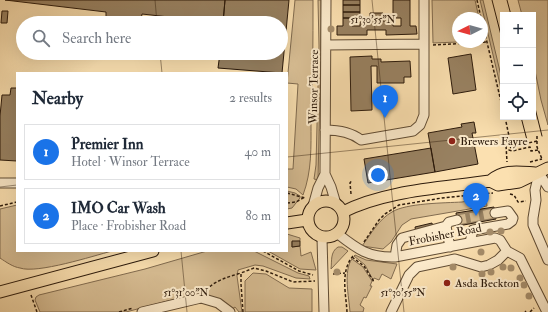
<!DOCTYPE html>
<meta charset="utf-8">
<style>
:root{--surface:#fff;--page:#f2f2f3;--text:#1f2937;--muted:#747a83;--line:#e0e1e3;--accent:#1a73e8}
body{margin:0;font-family:"IM FELL Double Pica",serif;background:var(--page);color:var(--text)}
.controls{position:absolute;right:12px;top:12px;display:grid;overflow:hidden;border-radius:0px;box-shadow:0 4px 16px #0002}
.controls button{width:36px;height:36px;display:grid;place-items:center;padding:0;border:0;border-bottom:1px solid var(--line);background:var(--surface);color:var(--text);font:20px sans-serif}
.compass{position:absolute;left:452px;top:12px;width:36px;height:36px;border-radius:50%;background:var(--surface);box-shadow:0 4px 16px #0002;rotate:264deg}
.you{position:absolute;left:378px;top:175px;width:14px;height:14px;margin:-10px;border:3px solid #fff;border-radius:50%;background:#1a73e8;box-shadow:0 0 0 6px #1a73e833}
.badge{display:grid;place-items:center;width:26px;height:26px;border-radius:50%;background:var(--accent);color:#fff;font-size:13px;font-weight:700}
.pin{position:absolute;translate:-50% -33px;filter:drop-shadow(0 1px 2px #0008)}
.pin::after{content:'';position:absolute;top:21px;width:14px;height:12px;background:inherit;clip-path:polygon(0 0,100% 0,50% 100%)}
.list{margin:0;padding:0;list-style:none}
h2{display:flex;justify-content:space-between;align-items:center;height:52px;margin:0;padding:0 16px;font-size:17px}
h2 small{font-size:13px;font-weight:400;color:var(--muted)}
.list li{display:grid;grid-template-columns:26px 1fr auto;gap:12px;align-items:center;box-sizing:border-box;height:56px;margin:0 8px 8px;padding:0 8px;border:1px solid var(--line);border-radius:0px}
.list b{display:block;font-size:15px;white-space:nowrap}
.list p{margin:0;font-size:13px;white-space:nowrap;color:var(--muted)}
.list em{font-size:13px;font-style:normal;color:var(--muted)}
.icon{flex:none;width:22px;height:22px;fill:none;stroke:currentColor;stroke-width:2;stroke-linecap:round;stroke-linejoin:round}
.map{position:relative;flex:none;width:548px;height:312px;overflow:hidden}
.search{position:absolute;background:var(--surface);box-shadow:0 4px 16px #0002;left:16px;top:16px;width:272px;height:44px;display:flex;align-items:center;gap:10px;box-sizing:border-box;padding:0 14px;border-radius:22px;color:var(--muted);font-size:15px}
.panel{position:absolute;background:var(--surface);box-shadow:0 4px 16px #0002;left:16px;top:72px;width:272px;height:180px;border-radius:0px}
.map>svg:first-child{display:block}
</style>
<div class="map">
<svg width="548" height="312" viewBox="0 0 548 312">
<rect width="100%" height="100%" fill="#fbe0b0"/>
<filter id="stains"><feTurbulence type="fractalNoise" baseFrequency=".005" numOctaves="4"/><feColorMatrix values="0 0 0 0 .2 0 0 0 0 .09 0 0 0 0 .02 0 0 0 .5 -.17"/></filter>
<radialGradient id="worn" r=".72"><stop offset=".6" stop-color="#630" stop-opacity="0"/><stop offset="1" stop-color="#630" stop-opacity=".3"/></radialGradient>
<path fill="#d8be94" stroke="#826c50" d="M295 0H313C313 41 313 81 311 122 311 147 312 171 303 195L296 189 287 187V169H293L298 84 287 83Z
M318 0H321V46L318 180 314 179 316 165 319 46Z
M432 0H475L479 18H458V42L433 43Z
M480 0H483L503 84V97Z
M518 0H548V125L541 100 533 61V15H522Z
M287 191 295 193 300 196V198L292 208 287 209Z
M486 198 487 206 411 219 402 225 391 242 383 249 362 246C371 234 379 219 392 212 406 203 445 203 462 202 470 201 478 199 486 198Z
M17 205V251H112C93 256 37 274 20 268 13 267 6 262 0 258V209Z
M287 234 300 238V241L292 242V247L300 246 301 256 311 252 316 270 300 269 268 251H287Z
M338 247H342L348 251 331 269C332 261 330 252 338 247Z
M207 251H254L298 273 309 276 310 279 296 278 263 266 255 265 238 270 237 276 242 312H239L235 307 232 309 220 300 201 294 175 299 126 312H40L35 300 36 297 39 295 145 269Z
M355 255 366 260 397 264 391 279 382 274 379 280 374 278 373 280 365 265 354 256Z
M352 259 363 267 372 281 370 286H372L366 298 364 297 360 305 364 308 363 312H350C349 297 343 271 352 259Z
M253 273 266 274 289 288 312 289V312H245V281Z"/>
<path fill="#988161" stroke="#2c1a0b" d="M5 0H225L223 23 142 14 141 20 106 17V12Z
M225 0H289L282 73 218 68 220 53H281V23H223Z
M343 0H360V5H343Z
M393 0H410V26H416L417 34 386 35V30H367V35H337V26H343V18H352V26H360V22H370V13H383V21H393V26H401V18H393Z
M343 5H360V12H343Z
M2 11H8L7 23H1Z
M343 12H360V18H343Z
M471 54 476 90 453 94 448 58Z
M372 56V59H381V62L410 61 411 77H404V83H377V66H371L372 110 351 111 350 57Z
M11 88H17V161L0 160V116L2 95H10Z
M474 122 476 133H472L478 164 435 172 428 133 462 127 461 124Z
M431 148 435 172 368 183 364 159Z
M494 207 496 219 458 226 456 213Z
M432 223 436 241 418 244 415 227Z
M292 241H300V246L292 247Z"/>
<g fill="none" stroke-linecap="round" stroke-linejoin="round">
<path stroke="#d2b88f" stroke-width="9" stroke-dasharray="9 4.5" stroke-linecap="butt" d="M457 220 495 213"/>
<g stroke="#604c34" stroke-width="11">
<path id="minor" d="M326 0 325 174 331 187 336 204
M326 45 424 44
M325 130C338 130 351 132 361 140L413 131 420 125 424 115V0
M539 173 535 190 536 200 533 218V225L548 260
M539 173 548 187
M0 183H17
M313 206 318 188 325 174
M338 234C357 249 369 258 395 257L495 238 500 240 507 251 520 258 547 312
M322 238 324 312
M470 242 473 230 508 224 512 221 513 218 508 211 495 213
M450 247 446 226 449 222 457 220
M395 257 397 245 402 238 446 226
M142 312 201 298 218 303 230 312
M391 312 409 275 417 267 455 259 481 267 489 265 498 260 507 251"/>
</g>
<g stroke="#2c1a0b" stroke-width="13">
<path id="major" d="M490 181C503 169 519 172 535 173
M308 219a18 18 0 1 1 36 0a18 18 0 1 1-36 0Z
M343 212C385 190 444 188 490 181L498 185 519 182 548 168
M287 223 307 220
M0 292 153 251"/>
</g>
<path stroke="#2c1a0b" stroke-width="1.5" stroke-dasharray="3 2" stroke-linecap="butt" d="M477 0 481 18
M482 21 503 110
M433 45 487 42
M505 117 509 136 506 145 507 162
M537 136V147L542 159
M537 141 511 147 509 150 512 151 530 147 531 151 538 150
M530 162 542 159
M287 193 305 198
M351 194 350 183 352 180
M510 194 514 195 518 202 526 201
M287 203 296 202 305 197
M0 206 17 202
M364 242 379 220 385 214 399 205 442 198 493 193
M263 251 299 271 313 275
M352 257 364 266 374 282
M333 274 345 273
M206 290C216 280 228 277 241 273
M31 295 37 312
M525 311 526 312
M119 312 133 308
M243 312 241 284V273L254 268 266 271 293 282 315 281
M347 312C346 294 340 271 353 256
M530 312 534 308"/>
<use href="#minor" stroke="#fcebcc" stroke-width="9"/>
<use href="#major" stroke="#fbe0b0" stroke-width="11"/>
<path stroke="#2c1a0b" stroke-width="1" d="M492 0 503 43
M507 0 511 15
M533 100 542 136
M521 117 527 140"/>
</g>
<g fill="#a68e6c">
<circle cx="331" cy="29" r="3.5"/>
<circle cx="501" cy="231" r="3.5"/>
<circle cx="490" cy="232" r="3.5"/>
<circle cx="481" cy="252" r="3.5"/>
<circle cx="453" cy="267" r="3.5"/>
<circle cx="503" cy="267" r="3.5"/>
<circle cx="511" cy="268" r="3.5"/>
<circle cx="337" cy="272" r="3.5"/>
<circle cx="491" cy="272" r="3.5"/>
<circle cx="482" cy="274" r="3.5"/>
<circle cx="520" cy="278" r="3.5"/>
<circle cx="524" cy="285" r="3.5"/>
<circle cx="529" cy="296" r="3.5"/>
</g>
<path fill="none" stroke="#2c1a0b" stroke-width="1" stroke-opacity="0.45" d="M155 0 157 23M372 0 404 312M160 53 162 73M287 157 548 130M0 187 17 185M181 251 187 312"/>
<g fill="#8f2418" stroke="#fcebcc" stroke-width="1.5">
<circle cx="452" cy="141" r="4"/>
<circle cx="447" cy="283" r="4"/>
</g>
<g text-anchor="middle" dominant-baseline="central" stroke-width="4" stroke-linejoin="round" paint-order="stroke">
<g font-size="12" fill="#2c1a0b" stroke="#fcebcc">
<text transform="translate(314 87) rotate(-89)">Winsor Terrace</text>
<text transform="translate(445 235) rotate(-11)">Frobisher Road</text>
</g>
<g font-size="12" fill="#2c1a0b" stroke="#fcebcc" text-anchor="start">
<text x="460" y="141">Brewers Fayre</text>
<text x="455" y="283">Asda Beckton</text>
</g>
</g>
<g font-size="10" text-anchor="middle" fill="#2c1a0b" stroke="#fcebcc" stroke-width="4" stroke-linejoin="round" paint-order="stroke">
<text x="373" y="23">51°30'55"N</text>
<text x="186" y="296">51°31'00"N</text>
<text x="403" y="296">51°30'55"N</text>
</g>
<rect width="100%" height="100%" filter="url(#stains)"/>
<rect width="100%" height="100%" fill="url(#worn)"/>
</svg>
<div class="controls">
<button>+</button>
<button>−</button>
<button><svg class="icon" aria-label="locate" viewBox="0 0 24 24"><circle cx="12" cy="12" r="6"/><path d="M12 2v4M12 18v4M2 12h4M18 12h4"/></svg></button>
</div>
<svg class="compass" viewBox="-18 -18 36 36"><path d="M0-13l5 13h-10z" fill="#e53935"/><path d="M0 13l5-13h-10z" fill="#747a83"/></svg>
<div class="you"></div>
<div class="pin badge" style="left:385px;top:118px">1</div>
<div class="pin badge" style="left:476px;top:216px">2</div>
<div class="search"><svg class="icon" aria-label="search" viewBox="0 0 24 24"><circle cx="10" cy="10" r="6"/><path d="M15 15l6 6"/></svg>Search here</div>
<section class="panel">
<h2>Nearby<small>2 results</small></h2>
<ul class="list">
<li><span class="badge">1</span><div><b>Premier Inn</b><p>Hotel · Winsor Terrace</p></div><em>40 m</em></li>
<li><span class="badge">2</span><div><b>IMO Car Wash</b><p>Place · Frobisher Road</p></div><em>80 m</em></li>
</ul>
</section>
</div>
